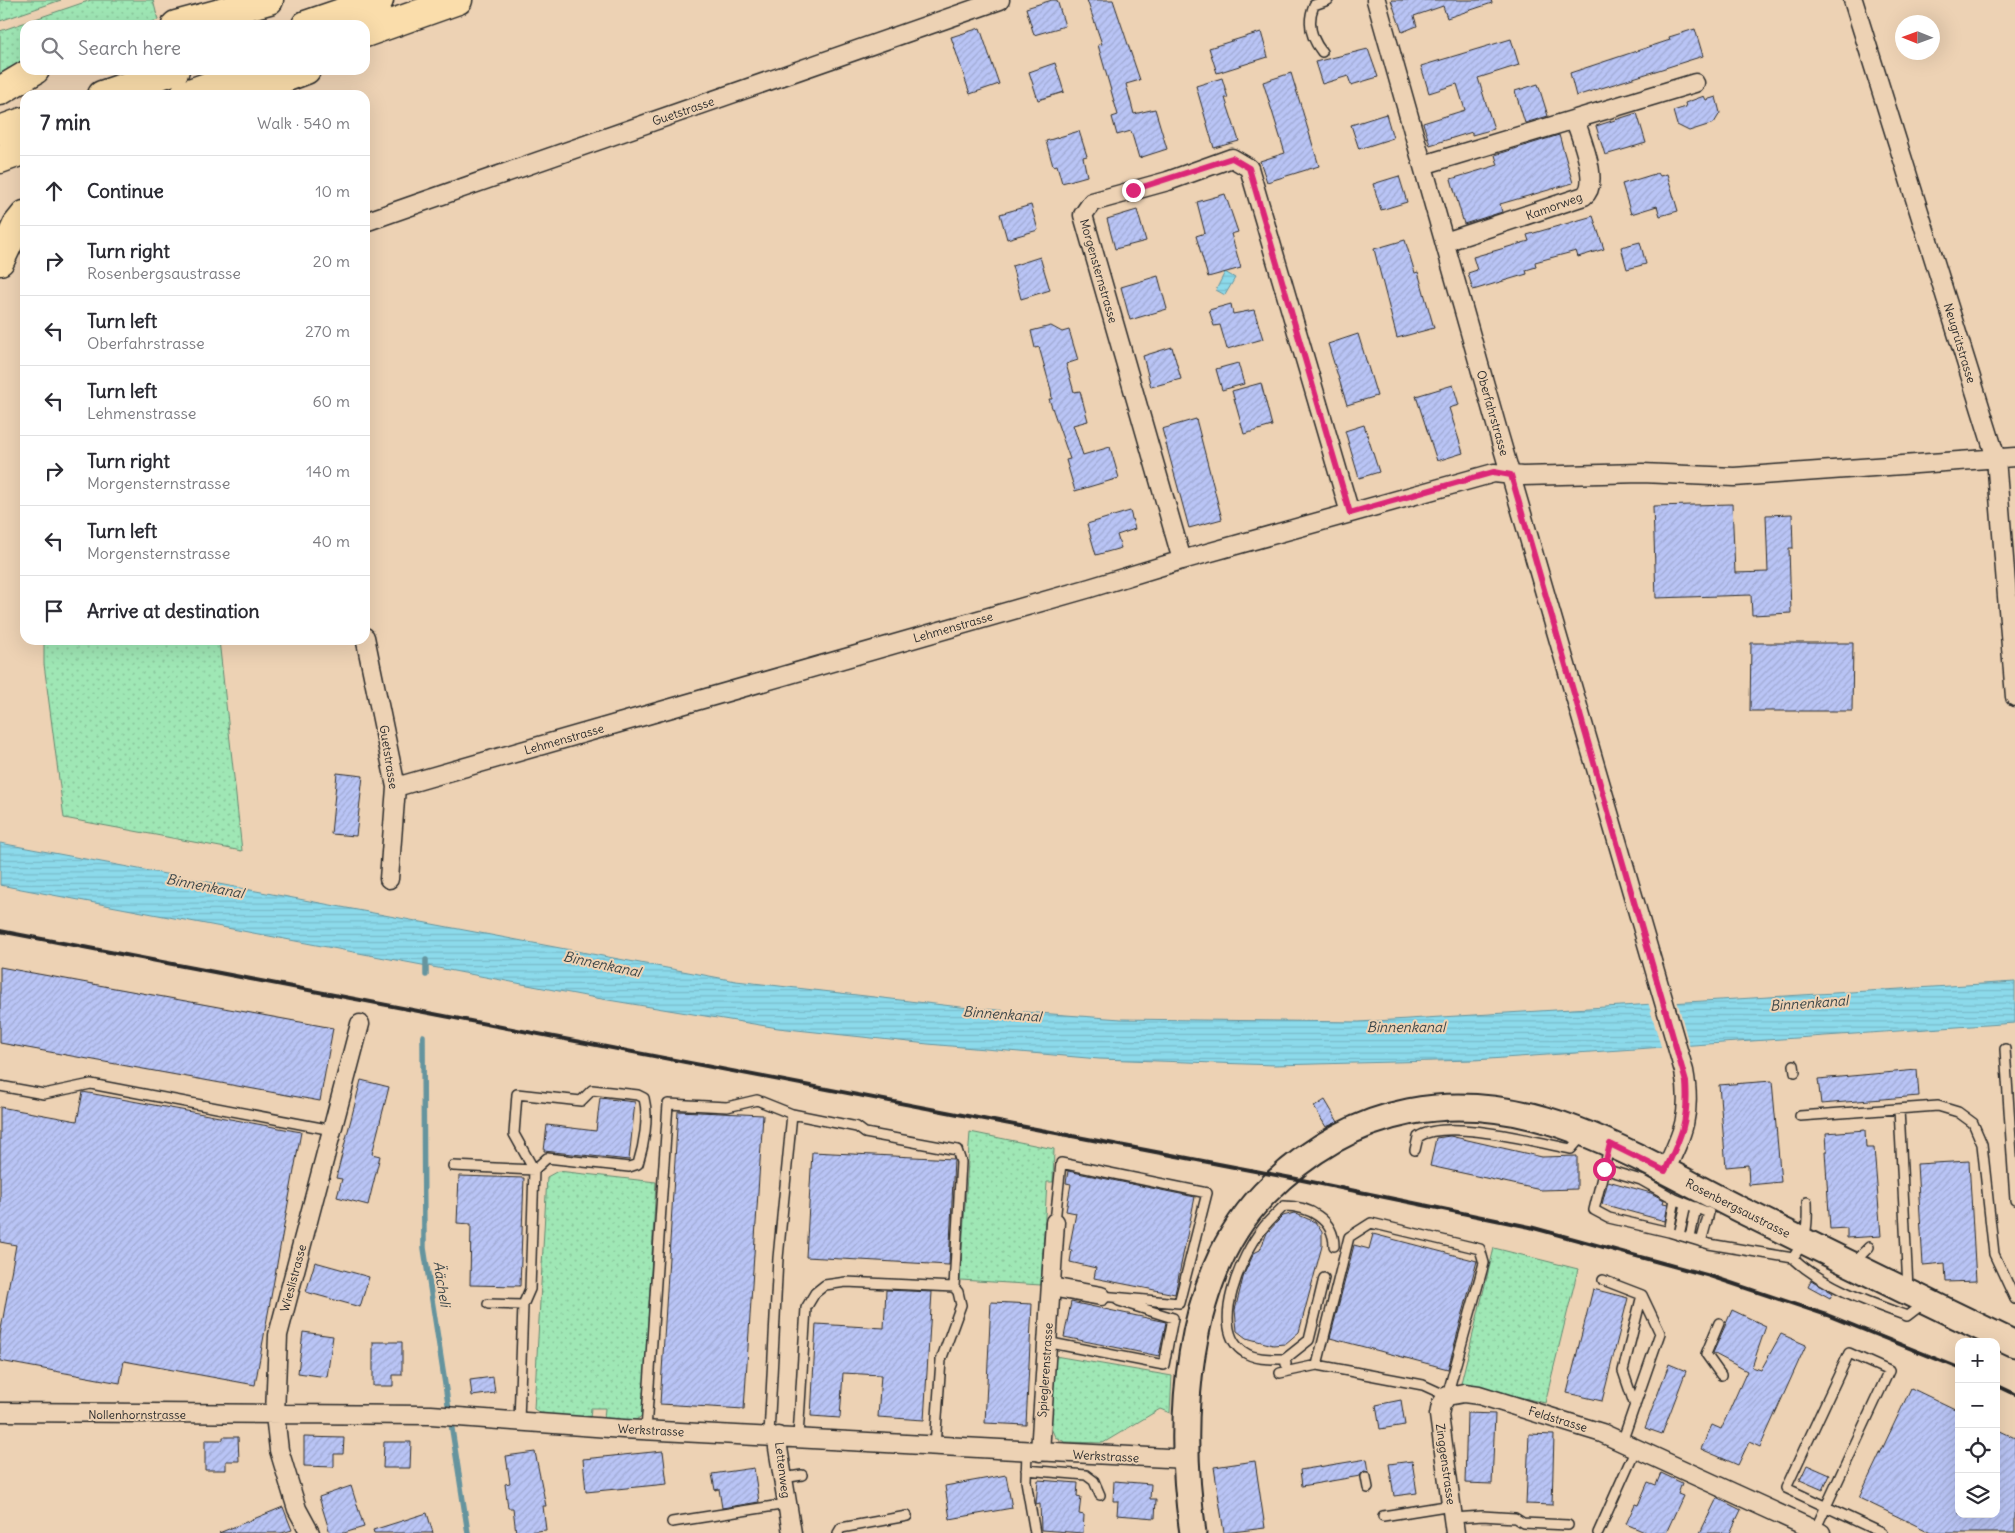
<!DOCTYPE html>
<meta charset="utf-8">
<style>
:root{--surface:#fff;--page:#f2f2f3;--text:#2b2b33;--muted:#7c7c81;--line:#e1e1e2}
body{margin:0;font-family:Delius,sans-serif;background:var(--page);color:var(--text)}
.controls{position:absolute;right:15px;bottom:15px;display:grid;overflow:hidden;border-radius:10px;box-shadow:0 5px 20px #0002}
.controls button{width:45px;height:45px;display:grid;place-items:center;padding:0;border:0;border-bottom:1px solid var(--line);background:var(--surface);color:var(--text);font:25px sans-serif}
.compass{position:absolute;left:1895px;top:15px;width:45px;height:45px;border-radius:50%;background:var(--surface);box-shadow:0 5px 20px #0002;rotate:271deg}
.stop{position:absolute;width:15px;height:15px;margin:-11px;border:4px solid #db2777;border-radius:50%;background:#fff}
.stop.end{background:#db2777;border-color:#fff;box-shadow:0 1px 5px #0008}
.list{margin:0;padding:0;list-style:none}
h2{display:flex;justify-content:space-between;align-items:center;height:65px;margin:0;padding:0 20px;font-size:21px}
h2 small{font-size:16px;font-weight:400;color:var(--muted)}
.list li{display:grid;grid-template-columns:32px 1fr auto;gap:15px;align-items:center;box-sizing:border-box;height:70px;padding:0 20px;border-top:1px solid var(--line)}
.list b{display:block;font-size:19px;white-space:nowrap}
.list p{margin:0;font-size:16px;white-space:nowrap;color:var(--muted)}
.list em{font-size:16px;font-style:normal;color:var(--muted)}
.icon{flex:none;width:28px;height:28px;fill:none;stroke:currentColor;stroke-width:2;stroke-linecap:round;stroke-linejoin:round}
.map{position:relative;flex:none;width:2015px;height:1533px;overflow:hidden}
.search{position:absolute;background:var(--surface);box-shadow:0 5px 20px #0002;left:20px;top:20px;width:350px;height:55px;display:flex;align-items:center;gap:12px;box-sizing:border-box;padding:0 18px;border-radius:15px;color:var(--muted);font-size:19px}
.panel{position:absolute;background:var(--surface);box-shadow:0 5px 20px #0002;left:20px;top:90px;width:350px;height:555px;border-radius:15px}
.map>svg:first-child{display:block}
</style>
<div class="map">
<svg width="2015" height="1533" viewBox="0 0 2015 1533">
<defs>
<pattern id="grass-dots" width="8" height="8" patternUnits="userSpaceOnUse" patternTransform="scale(1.25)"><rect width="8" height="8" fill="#9fe7b5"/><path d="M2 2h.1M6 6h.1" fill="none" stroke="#89c69c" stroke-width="1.8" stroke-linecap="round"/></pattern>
<pattern id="water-rules" width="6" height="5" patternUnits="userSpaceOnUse" patternTransform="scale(1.25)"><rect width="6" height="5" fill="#8cdaeb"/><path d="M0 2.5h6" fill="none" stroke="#79bbca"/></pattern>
<pattern id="building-hatch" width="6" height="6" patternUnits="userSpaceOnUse" patternTransform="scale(1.25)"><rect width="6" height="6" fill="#b9c4f5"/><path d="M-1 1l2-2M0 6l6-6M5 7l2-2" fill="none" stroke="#9fa9d2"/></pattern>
</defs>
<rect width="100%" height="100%" fill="#edd2b4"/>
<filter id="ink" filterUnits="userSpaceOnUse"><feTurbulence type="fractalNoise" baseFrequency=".02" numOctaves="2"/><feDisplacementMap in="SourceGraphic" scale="10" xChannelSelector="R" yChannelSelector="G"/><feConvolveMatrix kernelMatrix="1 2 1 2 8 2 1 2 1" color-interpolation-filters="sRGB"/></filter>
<g filter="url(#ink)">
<path fill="url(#grass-dots)" stroke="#658970" d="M0 0H61L0 21Z
M91 0H153L158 20 141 25H25V63L0 77V31Z
M44 640H219L242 851 64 818 44 664Z
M970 1132 1054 1149 1053 1182H1047L1041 1285 960 1280Z
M558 1171 656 1182 643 1415 636 1420 604 1419 605 1408H591L590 1418 543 1415 534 1409 547 1177Z
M1494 1248 1578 1269 1545 1403 1461 1383Z
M1055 1356 1172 1376 1170 1413 1160 1409 1103 1443 1065 1442 1055 1437 1051 1428Z"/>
<path fill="url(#water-rules)" stroke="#65949e" d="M1225 272 1235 278 1225 295 1216 290Z
M0 843 736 981 969 1008 1121 1019 1359 1022 2015 982V1023L1474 1060 1275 1065 1099 1059 928 1044 778 1028 596 998 0 885Z"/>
<path fill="#edd2b4" d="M1677 1000 1690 1048 1662 1050 1648 1002Z"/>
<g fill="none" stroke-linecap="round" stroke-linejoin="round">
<path stroke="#65949e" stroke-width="5.5" d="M426 975V960
M423 1036 424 1248 468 1533"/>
</g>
<path fill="url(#building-hatch)" stroke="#2b2b2b" d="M1052 0H1057L1065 26 1034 35 1026 8Z
M1087 0H1113L1140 80 1126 84 1134 114 1155 109 1167 149 1139 158 1131 131 1117 135 1112 117 1118 115 1098 45 1102 44Z
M1391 0H1491L1492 3 1447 18 1443 6 1414 16 1417 26 1402 32Z
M980 28 999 84 970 94 951 37Z
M1695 29 1703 56 1576 96 1570 73 1670 40 1669 37Z
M1261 32 1268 57 1217 73 1209 48Z
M1511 39 1519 65 1478 78 1494 129 1472 135V132L1430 145 1423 123 1465 110 1457 84 1429 93 1421 66Z
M1368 49 1378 77 1351 85 1348 76 1322 84 1315 62Z
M1055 63 1064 92 1038 100 1029 72Z
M1291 73 1319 166 1267 182 1260 161 1285 153 1263 82Z
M1222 78 1228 98H1225L1239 141 1214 148 1196 86Z
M1538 84 1548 116 1525 123 1515 91Z
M1704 96 1706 100 1716 97 1720 113 1714 123 1689 131 1677 125 1673 111 1686 107 1685 103Z
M1637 113 1646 143 1605 155 1596 126Z
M1386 114 1393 138 1359 149 1351 125Z
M1079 131 1087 156 1083 157 1087 176 1062 183 1057 165 1053 166 1046 141Z
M1559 135 1573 183 1500 204 1502 212 1464 224 1451 179 1498 165 1495 155Z
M1658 173 1660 176 1667 174 1678 211 1660 216 1657 206 1631 214 1622 184Z
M1399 176 1407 202 1381 210 1373 184Z
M1225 194 1238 232 1231 234 1241 268 1208 277 1196 236 1205 233 1197 202Z
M1031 205 1038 230 1007 239 1000 214Z
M1137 210 1146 241 1115 249 1107 219Z
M1593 216 1604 249 1578 257 1576 251 1535 262 1536 267 1526 270 1527 274 1473 290 1468 273 1477 270 1473 257 1529 241 1527 235Z
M1405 240 1415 273 1418 272 1434 328 1397 338 1374 249Z
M1640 242 1646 264 1627 269 1621 247Z
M1040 257 1050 290 1021 299 1012 266Z
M1158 276 1167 309 1130 320 1121 287Z
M1231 304 1233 314 1254 310 1263 339 1227 349 1220 325 1214 326 1209 310Z
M1051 326 1062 332 1069 330 1078 360 1066 364 1074 392 1080 391 1088 421 1073 425 1083 455 1110 447 1119 478 1075 491 1066 460 1070 459 1049 399H1052L1051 390 1039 347 1035 348 1031 331Z
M1358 334 1377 396 1347 405 1328 344Z
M1172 347 1181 379 1151 387 1143 356Z
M1238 363 1244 384 1222 390 1216 369Z
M1261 383 1272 426 1244 434 1232 391Z
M1453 385 1459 405 1449 408 1463 453 1437 461 1416 396Z
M1196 419 1222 519 1189 528 1162 429Z
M1364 425 1379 472 1359 478 1345 431Z
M1732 504 1735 573 1768 572 1766 515 1792 514 1793 548H1789L1791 613 1752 615 1751 595 1656 598 1653 506Z
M1130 511 1135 529 1117 535 1121 548 1096 555 1087 524Z
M1751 643H1853L1852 711H1750Z
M337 773 363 776 356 836 331 834Z
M0 967 333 1028 320 1101 0 1043Z
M1917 1070 1919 1096 1821 1104 1818 1079Z
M361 1080 389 1087 372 1154 380 1156 368 1205 337 1197 342 1179 336 1178Z
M1772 1081 1781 1182 1749 1185 1748 1165 1726 1167 1719 1085Z
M83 1092 301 1132 255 1385 124 1361 120 1383 0 1361V1335L16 1245 0 1242V1107L77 1121Z
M600 1098 635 1102 629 1160 544 1151 547 1125 596 1131Z
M1325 1100 1338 1122 1326 1127 1314 1107Z
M678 1111 763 1115 744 1409 660 1404Z
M1865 1130 1866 1148H1874L1881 1236 1847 1238V1228L1830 1229 1825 1151H1827L1826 1133Z
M1450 1136 1542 1157 1577 1156V1189L1541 1190 1430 1166 1436 1138Z
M812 1152 954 1159 949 1265 806 1257Z
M1969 1161 1976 1281 1946 1282 1945 1263 1923 1265 1917 1164Z
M1068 1171 1195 1197 1175 1294 1094 1278 1096 1268 1070 1262 1072 1250H1069L1076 1213 1066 1211 1071 1184 1066 1183Z
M459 1176 524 1178 520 1286 470 1285 471 1224 457 1223Z
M1608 1181 1651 1193 1664 1200 1663 1203 1668 1204 1665 1221 1602 1204Z
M1294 1213 1315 1222 1322 1232V1246L1299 1332 1285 1344 1273 1345 1246 1338 1237 1331 1235 1310 1244 1274 1254 1253 1260 1250 1267 1233 1278 1221 1283 1216Z
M1373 1234 1477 1261 1448 1369 1330 1338 1354 1245 1369 1249Z
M315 1262 369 1277 360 1307 306 1292Z
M1811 1280 1833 1293 1830 1298 1808 1286Z
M1593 1289 1628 1298 1602 1401 1567 1393Z
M886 1290 932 1292 924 1420 878 1417 881 1375 843 1373 840 1418 811 1416 816 1324 884 1328Z
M991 1302 1032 1304 1026 1425 985 1423Z
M1071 1302 1166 1322 1159 1356 1064 1337Z
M1732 1310 1766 1326 1752 1367 1761 1370 1781 1334 1806 1345 1760 1447 1749 1442 1738 1465 1701 1449 1712 1425 1721 1429 1747 1371 1713 1353Z
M303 1332 333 1336 327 1377 298 1373Z
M373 1342H402V1375H393V1386H373Z
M1669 1364 1686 1371 1662 1434 1645 1428Z
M493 1377 495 1393 472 1396 470 1380Z
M1911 1388 1959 1411V1514H1996V1429L2015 1438V1533H1932L1859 1498Z
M1401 1400 1405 1425 1380 1429 1376 1405Z
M1467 1413 1495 1414 1492 1484 1465 1483Z
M1529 1434 1554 1435 1552 1505 1526 1504Z
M223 1437H238L239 1461H226V1470H205V1440H223Z
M304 1437 344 1438 343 1454H334V1467L304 1466Z
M384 1442H411L410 1468H383Z
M663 1451 667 1484 586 1492 583 1459Z
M535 1452 546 1506H543L546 1530 516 1533 513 1508H508L505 1484 510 1483 506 1456Z
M1367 1459 1369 1472 1364 1471 1360 1476 1302 1486 1300 1470Z
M1255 1461 1265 1528 1224 1533 1214 1467Z
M1412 1461 1417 1493 1394 1496 1389 1464Z
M1807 1465 1830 1475 1823 1490 1800 1480Z
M754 1468 759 1502 722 1508 719 1489 715 1490 712 1474Z
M1661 1473 1682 1483 1678 1494 1683 1496 1666 1533H1647L1626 1524 1635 1504 1638 1505 1648 1482 1656 1485Z
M1006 1475 1012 1508 950 1519 945 1486Z
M1038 1480 1078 1483 1077 1496 1081 1497 1079 1514 1084 1515 1083 1533 1041 1530 1040 1503 1036 1504Z
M1114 1481 1151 1484 1150 1499H1156L1155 1518 1117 1515 1118 1501H1113Z
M351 1486 364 1527 344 1533H330L319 1497Z
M1717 1498 1741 1510 1730 1533H1700Z
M283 1507 292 1530 282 1533H219Z
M427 1513 433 1533H374L373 1530Z"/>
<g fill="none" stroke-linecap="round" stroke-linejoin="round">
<g stroke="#2b2b2b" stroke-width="12">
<path id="lane" d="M1322 52C1310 37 1307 22 1314 5L1328 0
M2005 1049 2015 1200
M1794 1065 1795 1072
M0 1086 44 1094 91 1084 332 1130
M1899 1109 1908 1288
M792 1114 857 1127 865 1133 957 1150 961 1162 954 1287
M1800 1116 1938 1106 1958 1112 1973 1123 1982 1144 1994 1254 2015 1299
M1609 1147 1604 1169 1641 1180 1675 1199 1669 1232 1709 1244 1793 1258C1807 1237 1808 1227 1807 1202
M1415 1150 1418 1137C1447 1118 1536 1142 1571 1149L1583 1135
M453 1166 534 1170 547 1158 629 1167 638 1164C644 1145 649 1117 644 1098L638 1095 592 1090 581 1101 517 1094 514 1134 534 1170 530 1289 523 1305 519 1421
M1604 1169 1594 1210 1609 1218 1669 1232
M1675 1199 1709 1213 1701 1242
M1055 1222 1061 1163 1207 1193 1179 1303 1101 1296
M1679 1235 1686 1204
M1690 1238 1696 1207
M1793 1258C1824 1287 1868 1302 1907 1316L1924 1303
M1853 1263 1869 1247
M1603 1280 1642 1295 1660 1333 1622 1442
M488 1304 523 1305
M1719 1323 1706 1354 1721 1375
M1046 1342 1164 1365 1173 1318 1119 1301
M1285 1359C1272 1359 1255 1360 1244 1352 1208 1329 1242 1254 1263 1228 1269 1220 1277 1213 1284 1206 1308 1206 1334 1219 1334 1246
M1286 1364 1285 1359 1309 1340 1324 1278
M1280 1373 1317 1365 1423 1385 1447 1396 1484 1263 1480 1249 1371 1223 1349 1237 1317 1365
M1635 1406 1623 1371 1642 1295
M646 1430 668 1104 727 1107 757 1100 792 1114 778 1258 769 1435
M798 1437 806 1308 815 1293 825 1285 846 1282 954 1287 958 1292 961 1305 941 1360 935 1446
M1027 1451 1026 1481 1035 1533
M1026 1470 1086 1475 1094 1481 1100 1495
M1366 1477 1368 1488
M783 1478 802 1475
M1383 1516 1452 1505
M1454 1518 1482 1516 1515 1518 1523 1523 1568 1525
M672 1522 787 1504
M1815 1530 1889 1371 1849 1353 1786 1488 1882 1533
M838 1533 841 1528 907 1516
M1598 1533 1636 1448"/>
</g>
<g stroke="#2b2b2b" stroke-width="21">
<path id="street" d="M1376 0 1499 435 1684 1071C1692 1114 1683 1133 1665 1171
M1853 0 1996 458 2015 697
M1423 165 1695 83
M365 222 1000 0
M1445 242 1584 196C1601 183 1580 137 1575 119
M1182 560 1083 215 1092 202 1168 181 1232 158 1249 168 1350 513
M365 637 396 787 389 879
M396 787 1090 588 1182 560 1494 473 1522 476 1642 473 1734 477 2015 457
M1051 1287 1101 1296
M0 1412 431 1415 623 1429 1186 1459
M778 1436V1448L792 1533
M1040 1452 1055 1222
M310 1533 297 1509 279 1450 275 1415 278 1335 360 1024
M1455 1533 1439 1415 1441 1405 1447 1396 1464 1393 1479 1395 1602 1433 1821 1533"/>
</g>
<g stroke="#2b2b2b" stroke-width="29">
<path id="secondary" d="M1193 1533C1177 1424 1183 1278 1264 1194 1352 1104 1459 1086 1576 1130 1635 1152 1690 1185 1747 1213 1836 1257 1925 1301 2015 1344"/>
</g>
<g stroke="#2b2b2b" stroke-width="31">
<path id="highway" d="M176 25 269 0
M306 25 379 0
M365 33 458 0
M0 91 35 70
M102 95 175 70
M184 95 255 70
M239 95 306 70
M0 130 25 121
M0 159 25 150
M0 261 17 225 25 215"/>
</g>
<use href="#lane" stroke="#edd2b4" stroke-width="9"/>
<use href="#street" stroke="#edd2b4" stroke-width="18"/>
<use href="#secondary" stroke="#edd2b4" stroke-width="25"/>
<use href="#highway" stroke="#faddab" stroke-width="28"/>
<path stroke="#2b2b2b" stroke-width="4" d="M0 931 1302 1180 1530 1227 1710 1276 1827 1315 1959 1368
M1996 1385 2015 1394"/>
</g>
</g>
<g fill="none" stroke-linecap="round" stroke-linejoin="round" filter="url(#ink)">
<path stroke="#db2777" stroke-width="6" d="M1133 190 1232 158 1249 168 1350 513 1494 472 1511 475 1686 1082C1689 1121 1681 1137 1665 1171L1610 1144 1604 1169"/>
</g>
<g text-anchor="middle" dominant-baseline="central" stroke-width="4" stroke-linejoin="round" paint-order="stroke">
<g font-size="12" fill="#2b2b2b" stroke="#edd2b4">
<text transform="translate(683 111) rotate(-19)">Guetstrasse</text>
<text transform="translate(1554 206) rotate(-20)">Kamorweg</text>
<text transform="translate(1099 271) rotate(74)">Morgensternstrasse</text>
<text transform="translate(1960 343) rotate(73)">Neugrütstrasse</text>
<text transform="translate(1493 413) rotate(74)">Oberfahrstrasse</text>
<text transform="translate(953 627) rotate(-16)">Lehmenstrasse</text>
<text transform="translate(564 739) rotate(-16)">Lehmenstrasse</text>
<text transform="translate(389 757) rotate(81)">Guetstrasse</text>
<text transform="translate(1738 1208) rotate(27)">Rosenbergsaustrasse</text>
<text transform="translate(293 1278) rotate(-75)">Wieslistrasse</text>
<text transform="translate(1045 1370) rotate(-86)">Spieglerenstrasse</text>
<text x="137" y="1414">Nollenhornstrasse</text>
<text transform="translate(1558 1419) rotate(17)">Feldstrasse</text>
<text transform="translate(651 1430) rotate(3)">Werkstrasse</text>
<text transform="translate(1106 1456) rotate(3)">Werkstrasse</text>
<text transform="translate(1446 1464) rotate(82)">Zinggenstrasse</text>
<text transform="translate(783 1470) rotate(83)">Lettenweg</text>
</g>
<g font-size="14" font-style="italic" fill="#3a4548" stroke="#edd2b4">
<text transform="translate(205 886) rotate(11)">Binnenkanal</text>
<text transform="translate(602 964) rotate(12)">Binnenkanal</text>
<text transform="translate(1809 1003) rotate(-4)">Binnenkanal</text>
<text transform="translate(1002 1014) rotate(4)">Binnenkanal</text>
<text x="1406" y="1027">Binnenkanal</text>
<text transform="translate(442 1284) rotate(81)">Äächeli</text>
</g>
</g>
</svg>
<div class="controls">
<button>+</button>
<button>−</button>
<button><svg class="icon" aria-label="locate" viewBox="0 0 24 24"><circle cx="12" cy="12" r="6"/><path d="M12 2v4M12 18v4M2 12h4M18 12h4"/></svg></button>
<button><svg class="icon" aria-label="layers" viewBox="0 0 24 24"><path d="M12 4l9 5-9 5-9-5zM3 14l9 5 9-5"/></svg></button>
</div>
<svg class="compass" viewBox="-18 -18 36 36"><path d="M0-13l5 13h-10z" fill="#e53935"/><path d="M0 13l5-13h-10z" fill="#7c7c81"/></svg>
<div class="stop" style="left:1604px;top:1169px"></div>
<div class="stop end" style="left:1133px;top:190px"></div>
<div class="search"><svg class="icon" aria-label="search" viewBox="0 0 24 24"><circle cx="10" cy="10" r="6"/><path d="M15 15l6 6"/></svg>Search here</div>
<section class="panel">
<h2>7 min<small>Walk · 540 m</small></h2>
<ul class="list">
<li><svg class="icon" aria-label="ahead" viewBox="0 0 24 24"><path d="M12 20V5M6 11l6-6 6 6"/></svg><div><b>Continue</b></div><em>10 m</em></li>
<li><svg class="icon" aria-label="right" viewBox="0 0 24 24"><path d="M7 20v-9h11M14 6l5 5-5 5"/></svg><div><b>Turn right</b><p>Rosenbergsaustrasse</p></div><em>20 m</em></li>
<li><svg class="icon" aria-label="left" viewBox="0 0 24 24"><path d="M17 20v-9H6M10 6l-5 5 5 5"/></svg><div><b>Turn left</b><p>Oberfahrstrasse</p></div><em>270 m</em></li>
<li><svg class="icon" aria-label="left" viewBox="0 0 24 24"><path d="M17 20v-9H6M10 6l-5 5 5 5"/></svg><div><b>Turn left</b><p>Lehmenstrasse</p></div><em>60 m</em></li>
<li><svg class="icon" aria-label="right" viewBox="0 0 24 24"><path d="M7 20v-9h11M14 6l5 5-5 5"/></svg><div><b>Turn right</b><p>Morgensternstrasse</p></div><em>140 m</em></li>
<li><svg class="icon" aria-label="left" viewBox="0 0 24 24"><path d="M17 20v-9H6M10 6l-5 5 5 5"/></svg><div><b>Turn left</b><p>Morgensternstrasse</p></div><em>40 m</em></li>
<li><svg class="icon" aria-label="arrive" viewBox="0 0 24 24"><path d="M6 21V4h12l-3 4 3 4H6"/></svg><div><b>Arrive at destination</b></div></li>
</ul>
</section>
</div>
